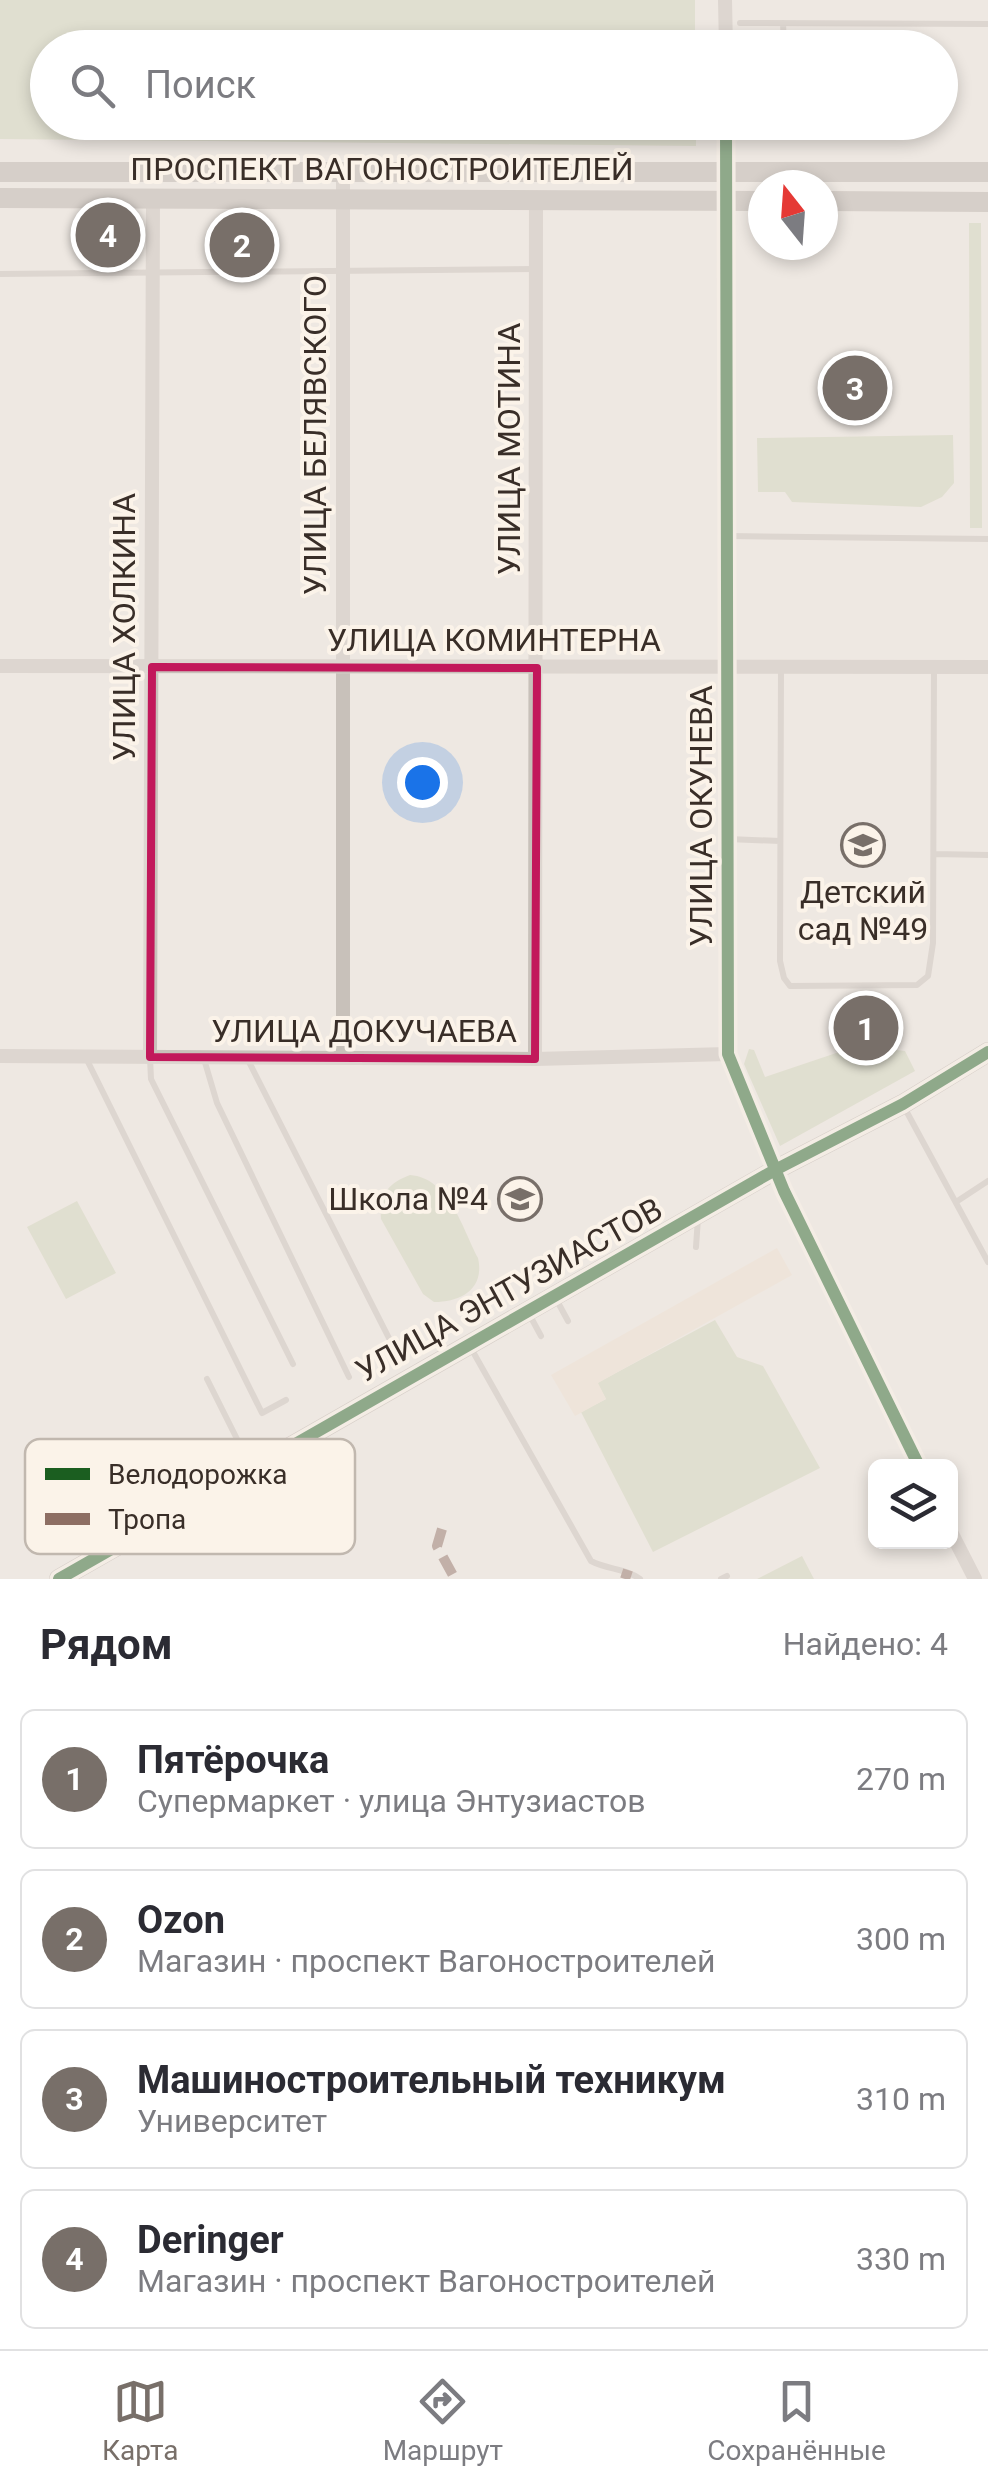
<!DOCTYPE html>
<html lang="ru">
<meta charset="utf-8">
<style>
:root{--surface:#fff;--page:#f2f2f3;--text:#2b2b33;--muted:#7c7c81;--line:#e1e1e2;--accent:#786f69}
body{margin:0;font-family:Roboto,sans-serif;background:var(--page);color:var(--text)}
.controls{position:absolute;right:30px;bottom:30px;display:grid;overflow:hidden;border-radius:15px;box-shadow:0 5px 15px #0003}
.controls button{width:90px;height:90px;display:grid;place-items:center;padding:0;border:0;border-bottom:2px solid var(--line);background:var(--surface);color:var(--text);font:50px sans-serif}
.compass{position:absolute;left:748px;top:170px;width:90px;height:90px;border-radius:50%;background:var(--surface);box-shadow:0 5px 15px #0003;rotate:343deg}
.you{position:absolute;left:422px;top:782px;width:35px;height:35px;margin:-25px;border:8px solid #fff;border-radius:50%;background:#1a73e8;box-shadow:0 0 0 15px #1a73e833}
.badge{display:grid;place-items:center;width:65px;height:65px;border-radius:50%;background:var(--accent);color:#fff;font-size:32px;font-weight:700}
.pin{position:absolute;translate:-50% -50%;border:5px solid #fff;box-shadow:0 2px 10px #0006}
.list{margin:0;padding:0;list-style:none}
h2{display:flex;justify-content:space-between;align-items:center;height:130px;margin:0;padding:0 40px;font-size:42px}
h2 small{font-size:32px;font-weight:400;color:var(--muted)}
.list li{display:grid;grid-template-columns:65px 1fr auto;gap:30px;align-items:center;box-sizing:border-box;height:140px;margin:0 20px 20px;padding:0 20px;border:2px solid var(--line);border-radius:15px}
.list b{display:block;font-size:38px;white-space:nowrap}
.list p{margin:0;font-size:32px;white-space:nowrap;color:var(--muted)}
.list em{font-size:32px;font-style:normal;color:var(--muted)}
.icon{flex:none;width:55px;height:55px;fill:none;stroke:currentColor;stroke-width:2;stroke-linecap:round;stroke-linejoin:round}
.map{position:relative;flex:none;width:988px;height:1579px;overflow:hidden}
.search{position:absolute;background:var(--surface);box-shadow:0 5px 15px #0003;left:30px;right:30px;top:30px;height:110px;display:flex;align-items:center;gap:25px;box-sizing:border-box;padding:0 35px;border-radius:55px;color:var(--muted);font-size:38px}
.sheet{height:770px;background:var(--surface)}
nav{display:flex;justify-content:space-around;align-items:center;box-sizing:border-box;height:140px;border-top:2px solid var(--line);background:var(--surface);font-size:28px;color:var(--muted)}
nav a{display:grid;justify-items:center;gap:5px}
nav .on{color:var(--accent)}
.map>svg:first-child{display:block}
</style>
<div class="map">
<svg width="988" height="1579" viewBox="0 0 988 1579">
<rect width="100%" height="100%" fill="#eee8e2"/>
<path fill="#cfd5ba" d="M0 0H695V47L48 48V122H696V146L0 139Z
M969 223H981L982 528H970Z
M953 435 954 483 942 497 921 507 792 502 785 492H758L757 438Z
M857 1046 905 1051 915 1071 780 1146 744 1064 749 1049 754 1050 765 1077Z
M410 1175C449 1178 462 1227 478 1258 485 1289 461 1302 434 1302L423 1294 381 1219C379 1195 388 1183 410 1175Z
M77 1201 116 1273 66 1299 27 1227Z
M715 1320 737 1357 763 1366 820 1468 653 1552 581 1412 606 1399 597 1383Z
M802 1556 814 1579H757Z"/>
<path fill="#eee1d0" d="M777 1248 792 1275 598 1383 606 1399 575 1416 551 1375Z"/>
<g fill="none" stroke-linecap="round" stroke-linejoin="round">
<path stroke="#c8c1ba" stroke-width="6" d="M740 23 988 24
M783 23 784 48
M0 274 535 269
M729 536 988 539
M781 668 780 961 784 978 790 986 917 985 928 976 933 943 934 667
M728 839 780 841
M934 854 988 855
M86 1058 262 1413 286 1400
M150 1058 151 1079 293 1364
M247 1058 396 1352
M204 1059 217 1103 349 1377
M903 1105 988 1262
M956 1202 988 1181
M696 1247 698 1218
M555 1297 568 1321
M528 1312 541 1336
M472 1350 591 1561C608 1570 625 1568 640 1579
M207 1379 251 1467
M721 1579 727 1576"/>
<path stroke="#c8c1ba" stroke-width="14" d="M725 0 726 48
M726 122 728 1054 784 1191 919 1466
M343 172V1057
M0 666 988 667
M0 1056 535 1059 728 1054
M150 1057 153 197
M535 1059 536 198
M950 1530 975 1579"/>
<path stroke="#b8b1aa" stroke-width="20" d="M0 172H988
M0 198 763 201
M823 201 988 202
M59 1579 775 1170 903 1104 988 1052"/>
<path stroke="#8d6e63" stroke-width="10" stroke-dasharray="20 10" stroke-linecap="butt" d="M442 1529 437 1546 455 1579
M625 1579 628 1570"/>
<g stroke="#fbf3e9" stroke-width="19">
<path id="cycleway" d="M726 122 728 1054 784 1191 919 1466
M59 1579 775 1170 903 1104 988 1052"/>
</g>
<use href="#cycleway" stroke="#1b5e20" stroke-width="12"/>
</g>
<path d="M0 0H988V1579H0ZM152 667 537 668 535 1059 150 1057Z" fill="#eee8e2" fill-opacity=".55" fill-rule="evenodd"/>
<path fill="none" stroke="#c2185b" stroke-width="8" stroke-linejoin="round" d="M152 667 537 668 535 1059 150 1057Z"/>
<defs>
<g id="school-ring" transform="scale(2.25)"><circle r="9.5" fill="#fbf3e9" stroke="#786f69" stroke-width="1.5"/><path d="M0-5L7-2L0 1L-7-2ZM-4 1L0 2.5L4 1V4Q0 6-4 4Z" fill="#786f69"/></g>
</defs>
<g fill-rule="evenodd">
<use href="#school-ring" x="863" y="845"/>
<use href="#school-ring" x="520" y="1199"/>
</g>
<g text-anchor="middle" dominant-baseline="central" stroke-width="8" stroke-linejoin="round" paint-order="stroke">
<g font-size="32" fill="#392e28" stroke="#fbf3e9">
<text x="382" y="169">ПРОСПЕКТ ВАГОНОСТРОИТЕЛЕЙ</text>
<text transform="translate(315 435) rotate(-90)">УЛИЦА БЕЛЯВСКОГО</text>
<text transform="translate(509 449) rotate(-90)">УЛИЦА МОТИНА</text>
<text transform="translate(124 627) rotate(-90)">УЛИЦА ХОЛКИНА</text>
<text x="494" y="640">УЛИЦА КОМИНТЕРНА</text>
<text transform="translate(701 816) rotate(-90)">УЛИЦА ОКУНЕВА</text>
<text x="364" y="1031">УЛИЦА ДОКУЧАЕВА</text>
<text transform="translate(509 1290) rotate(-29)">УЛИЦА ЭНТУЗИАСТОВ</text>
</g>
<g font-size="32" fill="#392e28" stroke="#fbf3e9">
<text x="863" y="892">Детский<tspan x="863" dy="37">сад №49</tspan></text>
<text x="488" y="1199" text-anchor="end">Школа №4</text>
</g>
</g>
<rect x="25" y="1439" width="330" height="115" rx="15" fill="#fbf3e9" stroke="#c1b8af" stroke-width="2.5"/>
<rect x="45" y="1468" width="45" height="12" fill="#1b5e20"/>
<rect x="45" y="1513" width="45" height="12" fill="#8d6e63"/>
<g font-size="28" fill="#392e28">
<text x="108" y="1484">Велодорожка</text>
<text x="108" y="1529">Тропа</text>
</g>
</svg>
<div class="controls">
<button><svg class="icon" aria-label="layers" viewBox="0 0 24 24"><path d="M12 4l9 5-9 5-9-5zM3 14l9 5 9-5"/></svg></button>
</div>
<svg class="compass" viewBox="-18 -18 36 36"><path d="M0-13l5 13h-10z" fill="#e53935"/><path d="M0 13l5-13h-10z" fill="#7c7c81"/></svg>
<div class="you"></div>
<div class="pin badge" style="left:866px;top:1028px">1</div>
<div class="pin badge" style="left:242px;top:245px">2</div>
<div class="pin badge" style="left:855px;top:388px">3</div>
<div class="pin badge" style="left:108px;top:235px">4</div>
<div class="search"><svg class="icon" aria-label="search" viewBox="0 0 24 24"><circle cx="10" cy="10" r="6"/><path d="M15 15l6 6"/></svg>Поиск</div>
</div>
<section class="sheet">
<h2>Рядом<small>Найдено: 4</small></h2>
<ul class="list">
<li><span class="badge">1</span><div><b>Пятёрочка</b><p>Супермаркет · улица Энтузиастов</p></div><em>270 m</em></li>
<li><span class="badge">2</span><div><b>Ozon</b><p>Магазин · проспект Вагоностроителей</p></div><em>300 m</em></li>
<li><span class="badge">3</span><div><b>Машиностроительный техникум</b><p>Университет</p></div><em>310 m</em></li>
<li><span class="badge">4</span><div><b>Deringer</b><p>Магазин · проспект Вагоностроителей</p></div><em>330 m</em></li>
</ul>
</section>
<nav>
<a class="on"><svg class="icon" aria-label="map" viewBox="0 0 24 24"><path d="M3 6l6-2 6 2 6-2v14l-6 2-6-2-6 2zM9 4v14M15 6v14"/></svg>Карта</a>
<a><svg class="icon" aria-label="directions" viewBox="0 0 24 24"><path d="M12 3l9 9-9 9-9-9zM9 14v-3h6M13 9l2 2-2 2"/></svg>Маршрут</a>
<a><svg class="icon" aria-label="saved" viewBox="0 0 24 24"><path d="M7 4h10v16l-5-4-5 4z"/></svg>Сохранённые</a>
</nav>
